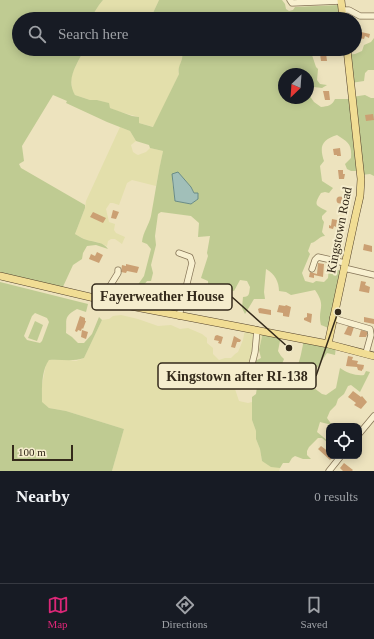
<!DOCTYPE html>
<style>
:root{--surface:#171b24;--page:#242831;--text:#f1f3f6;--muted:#9ea1a6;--line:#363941;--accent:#db2777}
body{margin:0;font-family:"Times New Roman",serif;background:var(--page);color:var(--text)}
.controls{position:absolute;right:12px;bottom:12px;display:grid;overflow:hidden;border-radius:8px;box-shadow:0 2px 10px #0003}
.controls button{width:36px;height:36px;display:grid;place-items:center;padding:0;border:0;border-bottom:1px solid var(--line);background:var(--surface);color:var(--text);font:20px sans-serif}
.compass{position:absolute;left:278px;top:68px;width:36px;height:36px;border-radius:50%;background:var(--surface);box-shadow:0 2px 10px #0003;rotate:205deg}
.scale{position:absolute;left:12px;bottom:10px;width:61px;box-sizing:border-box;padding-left:4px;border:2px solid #342a1b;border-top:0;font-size:11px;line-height:14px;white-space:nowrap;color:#342a1b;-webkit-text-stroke:3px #f5edcd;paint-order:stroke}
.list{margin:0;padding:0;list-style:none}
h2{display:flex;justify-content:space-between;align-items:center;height:52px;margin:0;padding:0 16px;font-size:17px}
h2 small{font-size:13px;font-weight:400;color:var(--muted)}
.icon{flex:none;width:22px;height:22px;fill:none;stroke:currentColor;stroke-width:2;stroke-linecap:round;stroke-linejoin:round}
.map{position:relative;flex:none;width:374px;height:471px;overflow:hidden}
.search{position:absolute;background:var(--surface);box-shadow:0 2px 10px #0003;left:12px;right:12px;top:12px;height:44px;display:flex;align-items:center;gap:10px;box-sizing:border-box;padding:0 14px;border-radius:22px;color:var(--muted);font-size:15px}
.sheet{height:112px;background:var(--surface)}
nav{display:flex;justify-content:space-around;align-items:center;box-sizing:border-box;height:56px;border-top:1px solid var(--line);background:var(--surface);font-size:11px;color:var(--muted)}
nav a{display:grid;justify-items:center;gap:2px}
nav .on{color:var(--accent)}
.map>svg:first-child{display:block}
</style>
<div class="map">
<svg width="374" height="471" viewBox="0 0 374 471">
<rect width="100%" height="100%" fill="#ede3be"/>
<path fill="#e3dfab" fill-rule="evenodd" d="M103 0H159L153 13 148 19H90L99 5Z
M84 49H179L181 51 183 56 178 71 179 74 154 127 139 123V117L117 111 110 108 108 103 97 100H90L75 95 72 90 71 76Z
M120 127 130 131 136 141 131 145 133 152 136 154 138 155 146 152 150 148 163 151 156 186 132 180 127 183 119 205 113 203H110L106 209 109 222 115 224 114 230 116 233 125 237 122 244 115 239H111L108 241 107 246 97 242 86 240 75 234 85 208 86 201Z
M121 315 138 319 158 326 171 325 180 329 188 328 202 334 207 338V343L213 348V354L219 360 225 358H231L235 354 238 352 243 340 245 329 263 332 259 349 250 370V374L245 373 236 379 234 386 239 401 248 403 252 402V420L256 431V439L260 449 262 461 280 468 279 471H112L124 429 66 411 49 408 42 403V385L46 364 49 360 61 359 76 361 84 358 102 320 109 319 113 316ZM220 367 225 369 227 373 225 381 222 383 216 382 212 378V374L215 369Z"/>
<path fill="#bfcb92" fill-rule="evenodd" d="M0 0H103L99 5 90 19H19V49H84C78 64 65 78 75 95L90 100H97L109 103 110 108 132 116 139 117V123L153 127 179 74C176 65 188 57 179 49H315L312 55 316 67 318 69 317 80 320 84 327 85 322 88 314 87 310 90 309 95 314 102 321 107C328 106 332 106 335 99H352V97L365 95 371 98H374V176L370 174 361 175 360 171H351L347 169 345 164 351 158C352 144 348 142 337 135 322 140 319 146 324 161L320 166 322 181 333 188 329 193 325 192 321 193C313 206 316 205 327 211L322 216V219L324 222 322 232 325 236C319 236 317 242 311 243L308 251 310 254 302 273 305 281 313 283 316 281 324 282 328 278 329 267 341 271 331 329 321 325C317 309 327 307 315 290L291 295 286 292 279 291C279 282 275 274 266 269L264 292 265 299H254L245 314 242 308 243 297C250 297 249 293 250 287L247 281 240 280 234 291 229 290 225 293 214 284 208 286V281L201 278 208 256 207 253 210 236 198 237 199 223 191 216 161 212 158 214 155 236 156 245 151 265 153 273 151 281H147L144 285 143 292 145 296 152 299V307L110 302 111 295 118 284 130 288 137 286 144 276 151 249 147 244 142 242C143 232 149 225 151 216 155 194 158 173 163 151L150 148 149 145 136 141 130 131 107 122 66 103 67 101 53 95 22 146 24 161 19 164 21 168 85 205V208L75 234C79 236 83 239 87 240 94 242 104 242 108 249L96 245 87 246 83 253 82 259 73 265 61 291 0 277ZM284 74H308V98H284ZM178 172 191 187 198 199 191 204 175 201 172 180Z
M159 0H282L285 4 286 9 289 11 293 10 295 7 339 5 342 19H148L153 13Z
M374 38V70H368L365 73 364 81 351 83 347 55 355 54 362 51 364 45 371 42Z
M0 282 88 304 86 312 77 309C63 317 67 319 66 333L72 337 78 343H84L92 334 99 317 102 320 84 358C73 362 61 359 49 360 41 371 42 389 42 402L49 408 66 411 124 429 112 471H0ZM35 313 47 318 49 322 42 341 40 343 27 340 24 336 32 316Z
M35 321 43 325 37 341 28 338Z
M263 332 281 336 278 351 281 356 284 359 282 364 265 365 269 376 271 378 275 375 279 378C300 377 300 356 304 340L336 347 335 355 327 353 315 371 310 385 322 394 326 395 336 388 340 368C347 373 356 376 364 375L366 371 370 372 360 392 351 385 348 386 344 394 338 399 336 405 330 411 327 418 332 425 320 422 317 432 328 441V443L322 438H318L309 447 307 451V455L311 459H303L295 456 292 458 289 463H283L280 468 271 467 262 461 260 449 256 439V431L252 420V397L256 394 257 387 256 378 250 374 255 361 261 358 259 350Z"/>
<path fill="#a1bfb9" stroke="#698c86" d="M178 172 191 187 194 193H198V199L191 204 175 201 172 174Z"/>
<path fill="#cba073" d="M361 32 370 34 369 38 365 36 364 39 360 38Z
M326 53 327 61H321L320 54Z
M323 91H329L330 100H325Z
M373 114 374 120 366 121 365 115Z
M340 148 341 156H337V155H334L333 149Z
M338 170H343V174H345L344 179H339Z
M336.5 200a3.5 3.5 0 1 1 7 0a3.5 3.5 0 1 1-7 0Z
M113 210 119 212 116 219 111 218Z
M93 212 106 218 103 223 90 217Z
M332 219 337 220 336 227 334 226 333 229 329 228V225L331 226Z
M364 244 372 246V252L363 250Z
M97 252 103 255 99 263 89 259 91 254 95 256Z
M318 263 324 264 323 277 314 275V278L309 277 310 272 317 274Z
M126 264 139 267 137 273 127 271 126 273 121 272 122 265 126 266Z
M361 281 366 282 365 285 370 287 369 293 359 291Z
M279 305 285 306 286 305 291 307 289 317 283 316V313L277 312Z
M260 308 271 310V315L259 313 258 309Z
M307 313 312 314 311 323 304 320V318L307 317Z
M80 316 85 318V321H86L83 329 82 328 81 331 78 330 77 332 75 331Z
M364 317 374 319V324L364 322Z
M348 326 354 327 351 336 344 334Z
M82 330 88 332 86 339 81 337Z
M361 330 368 332 366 337H359Z
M217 335 223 337 221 344 218 343 219 341 214 340 215 336Z
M234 336 241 340 240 342H237L235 348 231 347Z
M348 356 353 357 352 360 358 361 357 364 364 365 363 370 362 369V371L358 370 357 367 346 366Z
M353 391 361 397 362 396 367 402 361 409 354 405 356 403 348 397Z
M321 446 329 452V456H333L330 460 318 449Z
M344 463 353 470 352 471H343L340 468Z"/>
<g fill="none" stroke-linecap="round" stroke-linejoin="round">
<g stroke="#857457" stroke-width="7">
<path id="minor" d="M290 0 292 3 341 1
M342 10H349L360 16H374
M179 253 190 257 192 263 179 316
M344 268 374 275
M312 269 315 260 318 257 345 263
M103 300 105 294 118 273V270
M333 317 339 320 370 329 371 335 366 353
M247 384 255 352 257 330
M359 434 374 416
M329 471 341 456"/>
</g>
<g stroke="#52412b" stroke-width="8">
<path id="major" d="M341 0 343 19
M0 276 120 304 328 344 374 356
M328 344 355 218 360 196 361 179 347 49"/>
</g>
<use href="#minor" stroke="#f8f0d0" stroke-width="5.5"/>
<use href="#major" stroke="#f1dd94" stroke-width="7"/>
</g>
<g text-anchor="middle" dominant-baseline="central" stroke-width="4" stroke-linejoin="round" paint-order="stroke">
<g font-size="13" fill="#342a1b" stroke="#f5edcd">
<text transform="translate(339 230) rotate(-79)">Kingstown Road</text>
</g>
</g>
<path fill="none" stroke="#342a1b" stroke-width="1.5" d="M289 348L232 297M338 312L316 376"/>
<g fill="#342a1b" stroke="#f5edcd" stroke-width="1.5">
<circle cx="289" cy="348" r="4"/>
<circle cx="338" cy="312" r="4"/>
</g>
<g fill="#f5edcd" stroke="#342a1b" stroke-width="1.5">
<rect x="92" y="284" width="140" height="26" rx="4"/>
<rect x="158" y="363" width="158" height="26" rx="4"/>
</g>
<g font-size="14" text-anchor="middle" font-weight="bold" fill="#342a1b">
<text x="162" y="301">Fayerweather House</text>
<text x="237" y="381">Kingstown after RI-138</text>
</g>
</svg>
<div class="controls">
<button><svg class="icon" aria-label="locate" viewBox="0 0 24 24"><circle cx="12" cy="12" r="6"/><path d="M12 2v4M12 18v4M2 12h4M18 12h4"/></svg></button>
</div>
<svg class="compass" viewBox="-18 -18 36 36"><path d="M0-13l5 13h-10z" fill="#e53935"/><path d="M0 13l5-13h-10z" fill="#9ea1a6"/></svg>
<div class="scale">100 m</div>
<div class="search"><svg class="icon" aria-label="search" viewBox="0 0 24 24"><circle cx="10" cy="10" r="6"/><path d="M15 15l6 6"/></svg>Search here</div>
</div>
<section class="sheet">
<h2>Nearby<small>0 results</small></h2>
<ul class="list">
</ul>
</section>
<nav>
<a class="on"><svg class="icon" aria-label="map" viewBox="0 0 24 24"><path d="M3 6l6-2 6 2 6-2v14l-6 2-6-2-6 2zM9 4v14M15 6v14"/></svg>Map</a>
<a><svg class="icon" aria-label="directions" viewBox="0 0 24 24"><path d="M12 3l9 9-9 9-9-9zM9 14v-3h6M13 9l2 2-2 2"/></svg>Directions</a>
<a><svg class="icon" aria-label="saved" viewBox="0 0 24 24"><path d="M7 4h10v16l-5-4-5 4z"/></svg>Saved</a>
</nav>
